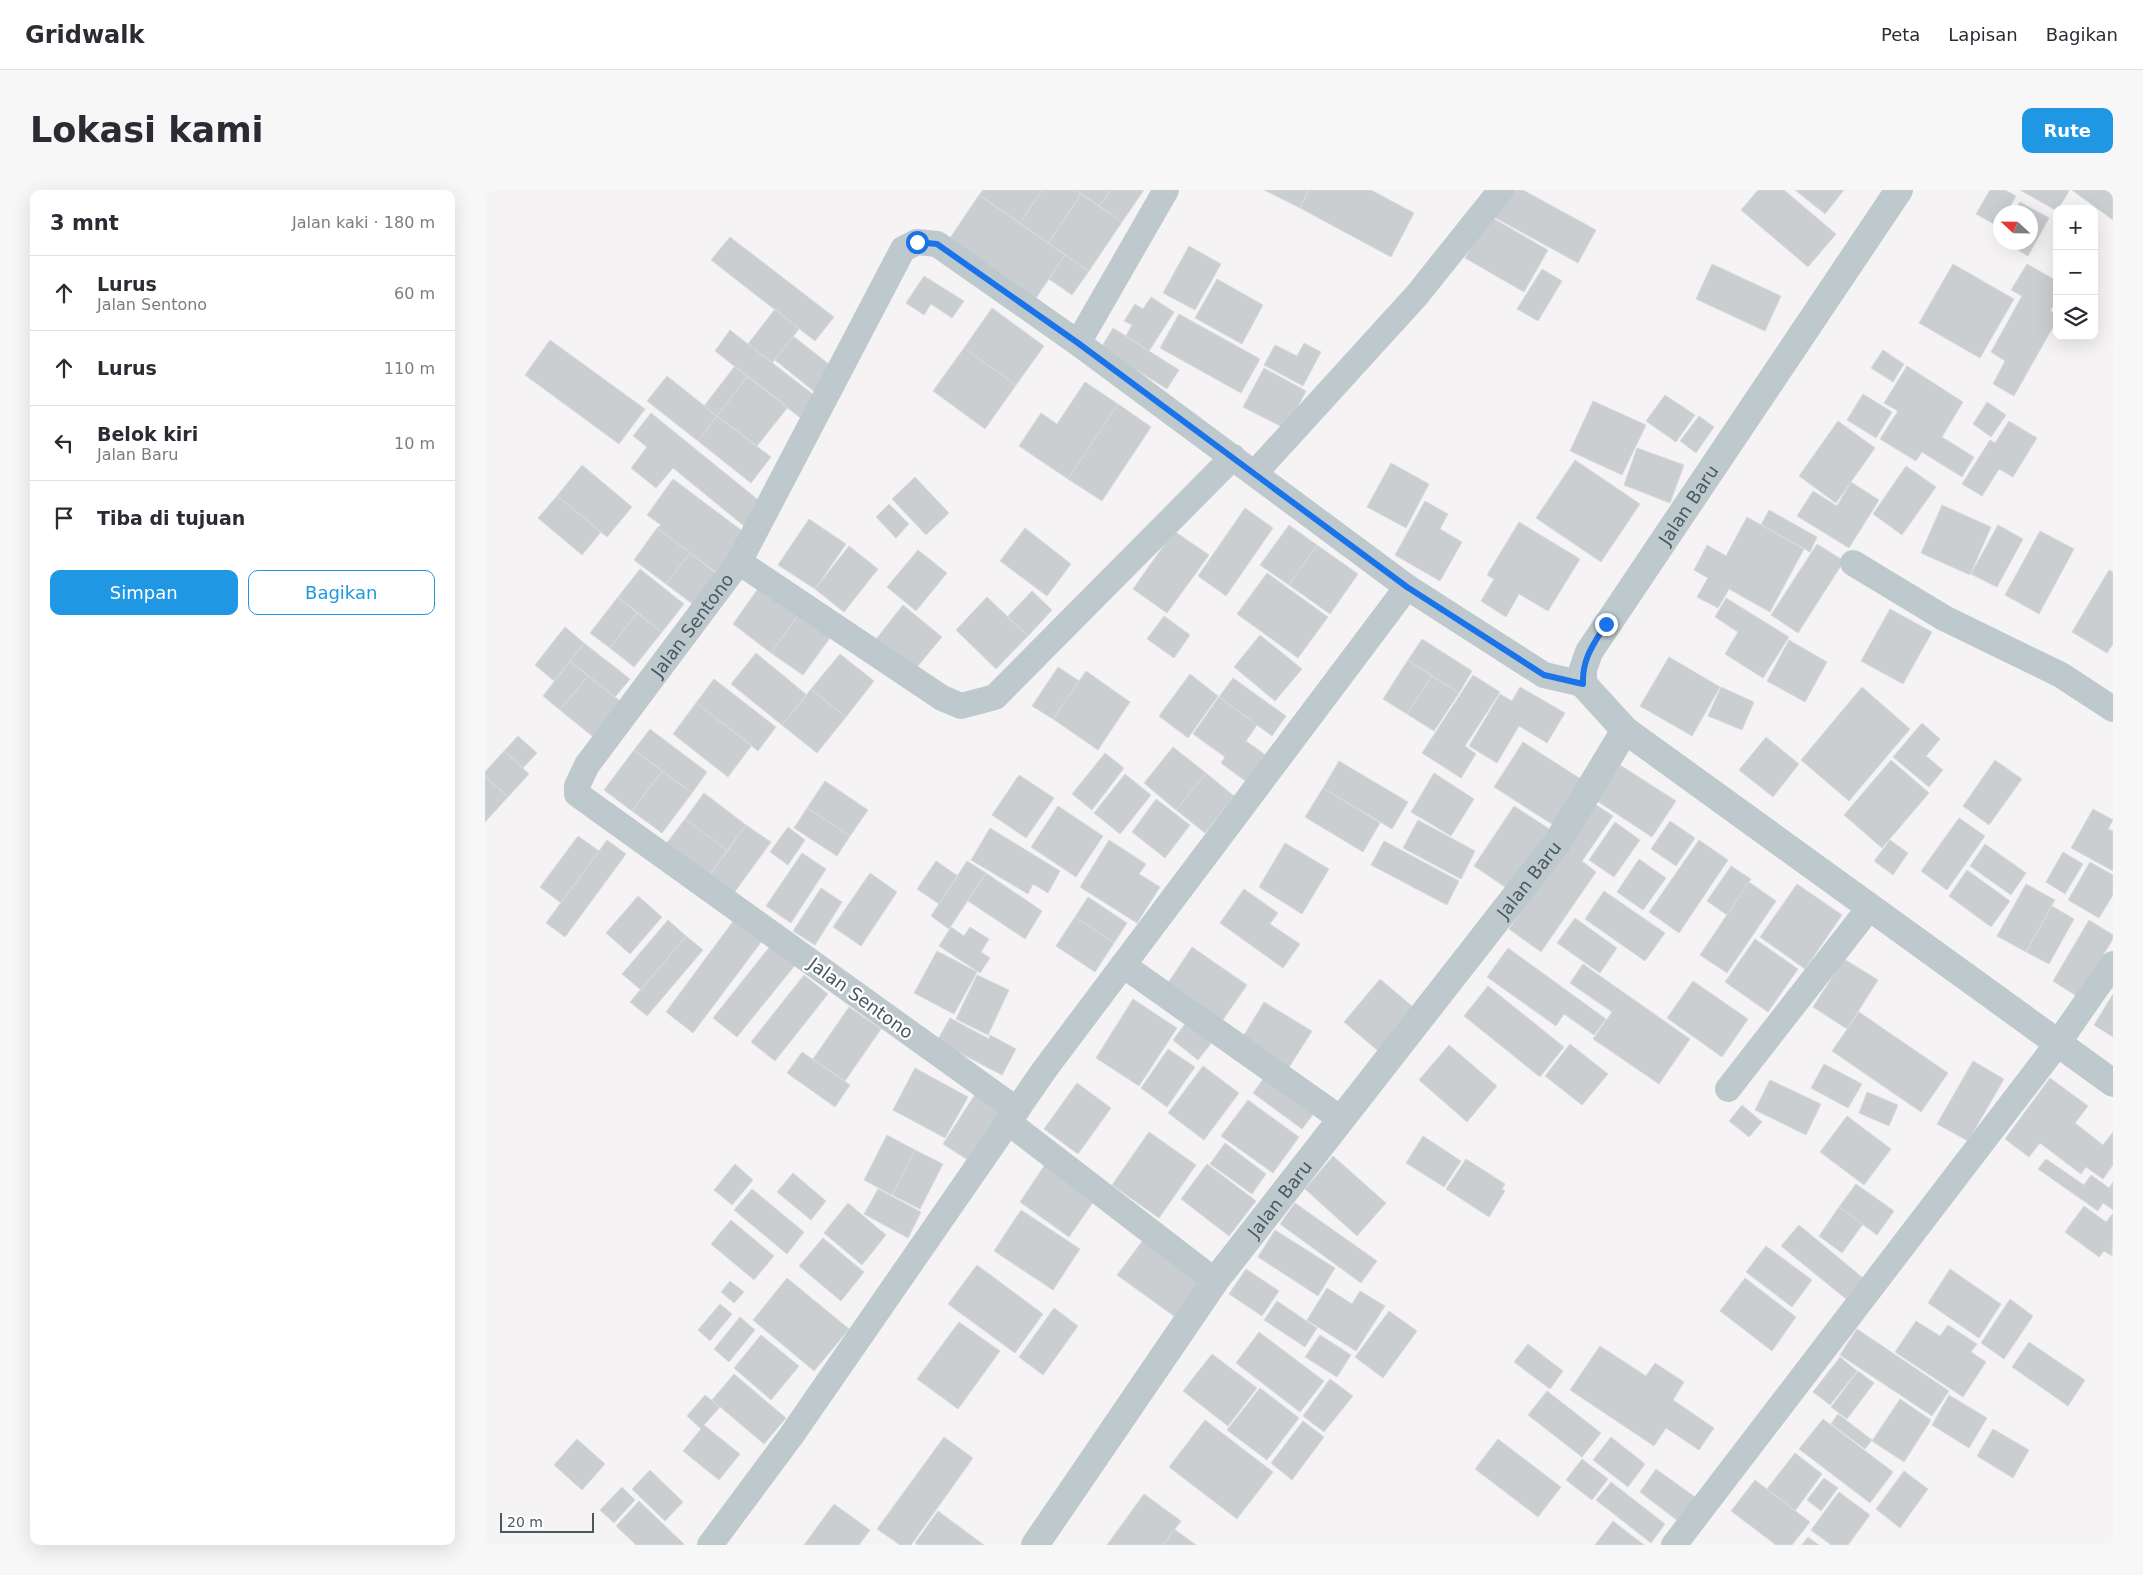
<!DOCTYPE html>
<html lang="id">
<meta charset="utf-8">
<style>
:root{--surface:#fff;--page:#f7f7f7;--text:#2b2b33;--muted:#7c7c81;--line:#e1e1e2;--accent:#1f97e2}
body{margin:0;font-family:"DejaVu Sans",sans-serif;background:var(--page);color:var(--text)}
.controls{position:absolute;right:15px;top:15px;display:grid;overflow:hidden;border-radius:10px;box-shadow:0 5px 20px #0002}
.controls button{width:45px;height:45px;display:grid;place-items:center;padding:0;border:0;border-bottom:1px solid var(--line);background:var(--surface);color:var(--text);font:25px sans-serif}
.compass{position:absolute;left:1508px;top:15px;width:45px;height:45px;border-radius:50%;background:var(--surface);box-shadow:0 5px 20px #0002;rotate:292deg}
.scale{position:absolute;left:15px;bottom:12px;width:94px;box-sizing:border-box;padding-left:5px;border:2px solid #4a5960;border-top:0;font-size:14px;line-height:18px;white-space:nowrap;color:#4a5960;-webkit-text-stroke:4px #fff;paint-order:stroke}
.stop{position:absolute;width:15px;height:15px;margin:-11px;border:4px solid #1a73e8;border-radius:50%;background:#fff}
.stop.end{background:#1a73e8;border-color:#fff;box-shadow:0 1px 5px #0008}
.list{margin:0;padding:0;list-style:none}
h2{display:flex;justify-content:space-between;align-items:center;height:65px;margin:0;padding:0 20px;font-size:21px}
h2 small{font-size:16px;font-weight:400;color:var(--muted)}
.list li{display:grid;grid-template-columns:32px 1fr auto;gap:15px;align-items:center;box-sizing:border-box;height:75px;padding:0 20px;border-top:1px solid var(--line)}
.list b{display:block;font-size:19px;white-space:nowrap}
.list p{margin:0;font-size:16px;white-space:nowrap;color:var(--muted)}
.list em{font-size:16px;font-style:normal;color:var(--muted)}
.actions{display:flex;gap:10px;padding:15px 20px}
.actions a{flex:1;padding:11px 0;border:1px solid var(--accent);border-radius:10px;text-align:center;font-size:18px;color:var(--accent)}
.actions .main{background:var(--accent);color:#fff}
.icon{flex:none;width:28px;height:28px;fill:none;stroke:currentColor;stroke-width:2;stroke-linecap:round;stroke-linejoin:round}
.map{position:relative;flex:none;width:1628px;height:1355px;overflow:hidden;border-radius:10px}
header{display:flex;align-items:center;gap:30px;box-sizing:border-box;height:70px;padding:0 25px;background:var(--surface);border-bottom:1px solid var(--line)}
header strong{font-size:24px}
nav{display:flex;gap:28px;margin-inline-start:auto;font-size:18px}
.intro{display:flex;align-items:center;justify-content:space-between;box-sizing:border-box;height:120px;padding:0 30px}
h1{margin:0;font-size:35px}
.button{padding:12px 22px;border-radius:10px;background:var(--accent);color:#fff;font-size:18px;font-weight:700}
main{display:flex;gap:30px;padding:0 30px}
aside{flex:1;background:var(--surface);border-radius:10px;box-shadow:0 5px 20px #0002}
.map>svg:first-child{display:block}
</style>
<header>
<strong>Gridwalk</strong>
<nav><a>Peta</a><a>Lapisan</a><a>Bagikan</a></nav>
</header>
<div class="intro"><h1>Lokasi kami</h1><a class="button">Rute</a></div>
<main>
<aside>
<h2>3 mnt<small>Jalan kaki · 180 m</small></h2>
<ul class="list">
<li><svg class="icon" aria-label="ahead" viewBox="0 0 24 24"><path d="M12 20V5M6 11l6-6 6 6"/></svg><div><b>Lurus</b><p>Jalan Sentono</p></div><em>60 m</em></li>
<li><svg class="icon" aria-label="ahead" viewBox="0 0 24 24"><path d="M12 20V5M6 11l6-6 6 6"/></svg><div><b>Lurus</b></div><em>110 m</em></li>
<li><svg class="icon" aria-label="left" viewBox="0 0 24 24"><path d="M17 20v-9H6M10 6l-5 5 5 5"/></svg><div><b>Belok kiri</b><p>Jalan Baru</p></div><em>10 m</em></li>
<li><svg class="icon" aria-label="arrive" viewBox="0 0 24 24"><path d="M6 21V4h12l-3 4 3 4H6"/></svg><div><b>Tiba di tujuan</b></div></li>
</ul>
<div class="actions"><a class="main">Simpan</a><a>Bagikan</a></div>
</aside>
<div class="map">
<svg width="1628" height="1355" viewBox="0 0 1628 1355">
<rect width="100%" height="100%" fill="#f5f3f3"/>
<path fill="#caced1" stroke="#d7dadd" d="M498 0H557L535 33 494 5Z
M557 0H591L596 4 563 53 535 33Z
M591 0H626L614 16Z
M626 0H659L637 32 614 16Z
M779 0H824L815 18Z
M824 0H886L929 23 906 67 815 18Z
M1021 0H1038L1111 40 1093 73 1007 26Z
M1273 0H1299L1351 44 1323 77 1256 20Z
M1310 0H1359L1340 24Z
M1505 0H1520L1531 6 1522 22H1516L1514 37 1491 24Z
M1535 0H1583L1584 1 1572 21Z
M1587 0H1628V30Z
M596 4 637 32 604 81 563 53Z
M494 5 580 65 551 108 465 48Z
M1535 12 1564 28 1543 66 1519 52H1546V22H1529Z
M1004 26 1063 60 1039 102 980 68Z
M245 47 349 127 330 151 226 70Z
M704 56 736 74 710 120 678 103Z
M580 65 604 81 587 105 564 89Z
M1227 74 1296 106 1280 141 1211 109Z
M1468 74 1529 109 1495 168 1434 133Z
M1542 74 1572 91V109L1565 121 1572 124V130L1529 206 1508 194 1520 171 1506 162 1537 106 1526 100Z
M1057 79 1077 91 1053 131 1032 119Z
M439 86 479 111 467 128 446 114 439 125 421 113Z
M732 89 778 115 757 154 710 128Z
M666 107 689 122 664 161 641 146 647 135 639 131 650 114 658 119Z
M507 118 559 156 531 195 479 158Z
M290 119 314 139 287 173 263 154Z
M694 124 775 169 756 203 675 158Z
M628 138 694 180 682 199 616 158Z
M245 140 334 209 318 230 230 161Z
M308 146 350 179 331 203 290 170Z
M65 150 160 219 134 254 40 185Z
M819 153 836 162 818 196 779 175 790 155 812 166Z
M479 158 531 195 500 239 448 201Z
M1398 160 1419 174 1408 192 1386 178Z
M250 176 263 186 232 226 219 216Z
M1422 176 1478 212 1457 247 1489 267 1477 287 1437 262 1431 271 1395 249 1413 221 1399 213Z
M779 178 821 201 801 239 758 217Z
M182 186 232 226 213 251 162 211Z
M263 186 303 217 272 256 232 226Z
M600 192 633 214 583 289 534 256 556 223 572 234Z
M1378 204 1407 222 1391 248 1362 230Z
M1180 205 1210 225 1191 252 1161 231Z
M1108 211 1161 235 1137 285 1085 261Z
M1502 212 1521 225 1506 247 1488 234Z
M633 214 666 237 617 311 583 289Z
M166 223 277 313 259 336 188 278 171 298 146 278 162 257 148 246Z
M232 226 286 267 266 293 213 251Z
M1214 226 1229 237 1211 263 1195 251Z
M1353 231 1390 258 1351 313 1314 286Z
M1524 231 1552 248 1528 287 1514 279 1497 306 1477 294 1505 250 1510 253Z
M1152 258 1199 275 1185 313 1139 295Z
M1090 270 1155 314 1116 372 1051 328Z
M906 273 944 294 921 338 882 317Z
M97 275 147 317 122 347 72 306Z
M1421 276 1451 297 1417 345 1388 324Z
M430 287 464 323 441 345 407 309Z
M188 289 260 343 231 382 172 338 176 335 162 325Z
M1366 292 1394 310 1364 358 1312 326 1328 301 1352 316Z
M72 306 116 342 97 365 53 328Z
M940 311 963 324 955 339 977 352 955 391 910 365Z
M404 314 424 334 411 348 391 327Z
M1457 315 1506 337 1485 385 1436 363Z
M760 318 788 338 741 406 713 386Z
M1284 320 1332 347 1325 362 1276 335Z
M1262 327 1319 359 1285 422 1244 399 1233 418 1212 407 1223 388 1209 380 1222 355 1241 366Z
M324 329 361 354 330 399 293 375Z
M1034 332 1095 369 1063 421 1034 404 1021 427 996 411 1009 389 1002 385Z
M804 335 832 355 804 395 775 375Z
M1513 335 1538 349 1512 397 1486 384Z
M172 338 205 363 181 394 149 370Z
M540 338 586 374 562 406 515 371Z
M689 341 724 365 682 423 648 399Z
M1555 341 1589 359 1554 424 1520 405Z
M1332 354 1359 371 1313 443 1286 425Z
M832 355 873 384 845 424 804 395Z
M364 356 393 379 359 422 330 399Z
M433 360 462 383 431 421 402 397Z
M205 363 236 387 213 418 181 394Z
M155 379 199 414 177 442 133 407Z
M1624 380 1628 382V454L1622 463 1587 442Z
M782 383 843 427 813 468 752 424Z
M277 393 316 421 286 463 248 434Z
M547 401 567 420 543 446 522 427Z
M133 407 152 423 125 458 105 443Z
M502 407 543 446 511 479 471 440Z
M1241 408 1304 447 1278 488 1240 464 1253 442 1230 427Z
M418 415 457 447 427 483 388 453Z
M318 418 350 441 318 485 286 463Z
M1405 419 1447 442 1418 494 1376 471Z
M152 423 177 442 149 477 125 458Z
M679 426 705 445 689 468 662 449Z
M80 437 99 453 69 491 50 475Z
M775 445 817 479 790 511 749 477Z
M937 449 987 481 974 503 923 470Z
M1304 450 1342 472 1320 512 1282 491Z
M99 453 145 489 130 507 85 471Z
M271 463 322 505 297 535 246 494Z
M355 464 389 491 361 527 326 499Z
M1184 467 1235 497 1207 546 1155 516Z
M923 470 947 486 922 524 898 509Z
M85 471 103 486 75 520 58 506Z
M573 477 594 491 568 529 547 516Z
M601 481 645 512 613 560 568 529Z
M705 484 733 506 703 548 674 526Z
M988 485 1015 502 980 556 991 564 976 588 937 563Z
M103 486 139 514 112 550 75 520Z
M947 486 974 503 949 541 922 524Z
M748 488 801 526 787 546 734 507Z
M229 489 291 537 273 561 211 513Z
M1035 497 1080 523 1062 553 1034 536 1012 573 984 556 1015 504 1027 511Z
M1236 497 1269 512 1257 540 1223 526Z
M1377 497 1425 539 1364 611 1316 570Z
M326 499 361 527 332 563 297 535Z
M734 507 772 535 761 551 782 566 763 593 736 573 740 567 708 544Z
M211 513 267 555 243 587 188 544Z
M1437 533 1455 549 1441 566 1458 580 1444 597 1408 567Z
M165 539 222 582 207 603 149 560Z
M33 546 52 563 38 578 19 561Z
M1281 547 1314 574 1288 607 1254 580Z
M1038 552 1102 593 1073 638 1009 597Z
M688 557 721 583 691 620 659 593Z
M149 560 177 581 147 621 119 600Z
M19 561 44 584 23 607 0 586V582Z
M620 563 639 578 607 620 587 604Z
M1406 570 1444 603 1397 658 1359 625Z
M1510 570 1537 589 1504 635 1478 616Z
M854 571 923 612 907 639 838 598Z
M1135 575 1191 611 1167 647 1112 611Z
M177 581 207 603 177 643 147 621Z
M721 583 749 606 720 643 691 620Z
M949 583 989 609 966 646 926 622Z
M640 584 666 605 635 644 609 623Z
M534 585 569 608 541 648 507 625Z
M0 586 23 607 0 632Z
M340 591 383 620 365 646 322 618Z
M838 598 895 633 878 662 820 627Z
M219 603 261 635 242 660 200 629Z
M671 609 705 635 680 668 647 642Z
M1110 614 1128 626 1097 671 1111 682 1056 762 1024 739Z
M573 616 618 646 591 687 546 657Z
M1029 616 1066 640 1026 701 989 676Z
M322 618 365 646 352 666 309 638Z
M1608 619 1628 630 1623 639 1628 641V681L1586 658Z
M1474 628 1500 646 1462 700 1436 681Z
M200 629 242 660 224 686 181 654Z
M933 630 990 661 976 689 918 658Z
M1185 631 1210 648 1191 676 1166 659Z
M1130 632 1155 650 1129 687 1104 670Z
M261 635 286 652 249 703 224 686Z
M303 637 320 650 303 675 285 662Z
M505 638 575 681 563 703 548 694 543 704 486 670Z
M93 646 114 661 76 713 55 697Z
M122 650 141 664 80 747 61 733Z
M624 650 661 674 654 684 675 697 652 733 595 697Z
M1214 650 1243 670 1194 743 1164 722Z
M1405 650 1423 663 1408 685 1389 671Z
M899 651 974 691 962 715 886 675Z
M800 653 844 679 817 724 774 697Z
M1500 654 1541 683 1526 705 1485 676Z
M1578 662 1598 674 1580 704 1561 692Z
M317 663 341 679 306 733 281 716Z
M1154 669 1181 688 1158 720 1132 702Z
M451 671 473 686 454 714 432 699Z
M482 671 501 683 464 739 446 726Z
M1605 672 1628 685V705L1614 728 1583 710Z
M1246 676 1266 689 1242 725 1222 711Z
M1482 680 1525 711 1506 737 1464 706Z
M385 683 412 702 376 756 348 737Z
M501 683 557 721 540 749 483 711Z
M1264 692 1291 711 1242 783 1215 765Z
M1312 694 1357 725 1320 779 1275 747Z
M1541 694 1570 710 1541 762 1512 746Z
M336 698 357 712 330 755 308 741Z
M759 699 793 723 785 734 815 754 798 778 735 733Z
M1119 701 1180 743 1160 771 1100 729Z
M153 706 177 727 145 764 121 743Z
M603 707 642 733 629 753 590 727Z
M1567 716 1589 729 1564 774 1541 762Z
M590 727 629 753 610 782 571 756Z
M1090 728 1132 758 1115 783 1072 753Z
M183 730 201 746 156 800 137 784Z
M249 730 277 751 208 843 181 822Z
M1604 730 1628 745V749L1593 807 1568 791Z
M466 737 479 746 485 737 504 749 496 762 505 768 495 783 454 756Z
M201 746 218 760 162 826 145 812Z
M1270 749 1313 779 1283 822 1240 792Z
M286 755 311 774 252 847 228 828Z
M707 757 762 795 735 834 681 796Z
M1023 758 1121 829 1109 845 1079 824 1071 836 1002 787Z
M452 761 492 782 469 824 429 803Z
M1359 769 1393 790 1362 839 1328 817Z
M1098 774 1205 849 1174 894 1108 849 1127 822 1085 793Z
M319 785 343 804 290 871 266 852Z
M492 785 524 800 503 845 471 829Z
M895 789 934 822 898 865 859 832Z
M1208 791 1263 829 1237 867 1182 828Z
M1003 796 1079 857 1055 887 979 826Z
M1628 804V847L1609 835Z
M648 809 692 838 654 896 611 868Z
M779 812 827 841 803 879 756 850Z
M364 817 396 839 360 891 328 869Z
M1374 822 1463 883 1436 922 1347 861Z
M705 827 731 847 713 870 688 850Z
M465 828 504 849 505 845 531 859 517 885 452 851Z
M1085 854 1123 884 1097 915 1060 886Z
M964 855 1012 896 982 932 934 890Z
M683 859 710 877 682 917 656 898Z
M317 862 365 895 350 917 302 883Z
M1488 871 1519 889 1483 951 1452 934Z
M1339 874 1377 894 1363 918 1326 898Z
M718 876 754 903 719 950 683 923Z
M430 878 483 907 460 948 408 920Z
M784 881 833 918 817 939 768 903Z
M1565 888 1603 916 1590 933 1618 955 1628 942V975L1618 989 1601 977 1596 984 1555 953 1544 967 1520 949Z
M1285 890 1336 914 1321 945 1270 920Z
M592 893 626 918 593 964 559 939Z
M1382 902 1413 915 1404 936 1374 923Z
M491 903 519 921 486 972 458 954Z
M763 910 814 947 788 983 736 946Z
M1257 915 1277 932 1264 947 1244 931Z
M1362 926 1406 959 1379 995 1335 962Z
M664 942 711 975 674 1028 627 995Z
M402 945 430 960 407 1005 379 990Z
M938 946 976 971 959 997 921 973Z
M740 953 781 984 767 1004 725 974Z
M430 960 458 974 435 1019 407 1005Z
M848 966 901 1013 872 1046 820 999Z
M981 969 1020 994 1017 999 1020 1001 1004 1027 961 999Z
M1561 969 1599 995 1606 985 1624 998 1628 992V1020L1618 1013 1613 1021 1553 979Z
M561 973 611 1008 584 1047 535 1012Z
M250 974 268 990 247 1015 229 1000Z
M722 974 771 1011 744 1046 696 1009Z
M308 983 341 1011 326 1030 292 1002Z
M1371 994 1409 1021 1392 1045 1354 1017Z
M267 999 319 1042 302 1064 249 1020Z
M393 999 436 1022 423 1048 379 1024Z
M363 1013 401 1045 377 1075 339 1043Z
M810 1013 892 1071 876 1093 795 1034Z
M1599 1016 1621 1032 1628 1023 1627 1066 1619 1061 1614 1067 1580 1042Z
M1354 1017 1378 1034 1357 1063 1334 1046Z
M536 1020 595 1059 568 1100 509 1061Z
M246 1030 289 1066 269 1090 226 1054Z
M1314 1035 1378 1088 1361 1109 1296 1056Z
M790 1040 850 1078 833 1106 773 1067Z
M661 1046 721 1091 693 1129 632 1085Z
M338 1048 379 1082 356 1111 314 1076Z
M1281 1056 1327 1090 1307 1117 1261 1082Z
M492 1075 558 1124 530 1163 463 1114Z
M761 1079 794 1101 777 1126 744 1104Z
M1465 1079 1516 1114 1494 1148 1443 1113Z
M302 1088 364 1139 329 1181 268 1130Z
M1260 1088 1311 1127 1287 1161 1235 1121Z
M245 1091 259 1102 249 1113 236 1102Z
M842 1098 867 1114 875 1101 900 1116 871 1161 822 1130Z
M1525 1109 1548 1126 1519 1169 1496 1153Z
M792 1111 832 1138 820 1157 779 1130Z
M235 1114 247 1124 225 1151 213 1140Z
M569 1118 593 1136 558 1185 534 1167Z
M904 1121 932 1141 898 1188 870 1167Z
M255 1127 270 1140 244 1172 229 1159Z
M1431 1131 1455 1146 1463 1135 1492 1154 1486 1162 1501 1172 1478 1207 1410 1162Z
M474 1132 515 1161 473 1219 432 1189Z
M1372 1139 1464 1201 1447 1226 1355 1165Z
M774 1142 839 1191 815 1222 751 1173Z
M276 1145 314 1176 286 1210 249 1178Z
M835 1145 866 1165 852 1187 820 1167Z
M1544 1152 1600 1190 1583 1216 1527 1177Z
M1043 1154 1078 1181 1065 1199 1029 1172Z
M1115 1156 1161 1186 1170 1173 1199 1192 1188 1210 1229 1238 1214 1260 1181 1238 1169 1256 1085 1200Z
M727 1164 772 1198 743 1236 698 1201Z
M1355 1167 1372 1181 1345 1215 1328 1202Z
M1373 1181 1389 1193 1362 1229 1346 1217Z
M249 1184 301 1228 279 1254 227 1210Z
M845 1189 868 1206 839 1242 818 1226Z
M775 1198 814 1228 782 1270 742 1240Z
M1062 1201 1116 1243 1097 1267 1043 1225Z
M220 1205 235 1217 219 1235 255 1264 234 1290 198 1261 216 1239 202 1226Z
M1464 1205 1502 1228 1484 1258 1447 1235Z
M1415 1209 1446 1230 1419 1272 1387 1251Z
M1353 1224 1387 1250 1380 1259 1346 1234Z
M1338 1229 1408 1282 1385 1313 1314 1259Z
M720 1230 788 1282 752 1329 684 1277Z
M818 1231 839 1247 807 1290 786 1273Z
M1508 1239 1544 1260 1528 1288 1492 1266Z
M459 1247 488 1268 426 1355H415L392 1339Z
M1126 1247 1160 1274 1143 1297 1108 1270Z
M92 1249 120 1274 97 1300 69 1275Z
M1013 1249 1076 1297 1053 1327 990 1279Z
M1310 1263 1337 1284 1310 1321 1282 1299Z
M1097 1269 1123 1289 1107 1310 1081 1290Z
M1171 1279 1210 1307 1193 1331 1155 1302Z
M165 1280 198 1312 180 1331 147 1299Z
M1419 1281 1443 1299 1415 1338 1391 1319Z
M1339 1288 1353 1298 1336 1321 1322 1310Z
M1270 1290 1325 1332 1307 1355H1291L1246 1321Z
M1126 1292 1180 1334 1166 1353 1111 1310Z
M137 1297 150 1310 129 1333 115 1320Z
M1354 1302 1385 1325 1363 1355H1346L1326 1340Z
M659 1304 696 1331 678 1355H622Z
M154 1311 199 1354 198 1355H151L131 1336Z
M349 1314 385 1340 374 1355H319Z
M453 1321 499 1355H433L430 1353Z
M1128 1331 1159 1355H1110Z
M689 1339 711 1355H678Z
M1323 1347 1334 1355H1317Z"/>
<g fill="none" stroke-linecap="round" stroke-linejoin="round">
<g stroke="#bec9ce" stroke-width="26">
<path d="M593 153 681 0"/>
<path d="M770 283 932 105 1016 0"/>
<path d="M254 372 457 508 476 516 510 507 748 267"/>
<path d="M1368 373 1459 428 1576 485 1628 519"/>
<path d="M638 775 856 929"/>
<path d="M1243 899 1385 717"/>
<path id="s1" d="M532 920 92 604V596L102 575 254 372 418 59 432 52 452 54 593 153 922 397 1059 485 1098 494"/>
<path d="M523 932 730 1091"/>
<path d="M225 1355 306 1246 560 879 922 397"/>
<path d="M1189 1355 1573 853 1628 774"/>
</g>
<g stroke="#bec9ce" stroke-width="28">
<path d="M1140 540 1628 893"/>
<path id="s2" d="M550 1355 730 1091 1072 653 1140 540 1098 494V479L1104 462 1414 0"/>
</g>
</g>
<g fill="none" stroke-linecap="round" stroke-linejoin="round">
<path stroke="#1a73e8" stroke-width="6" d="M432 52 452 54 593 153 922 397 1059 485 1098 494C1097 469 1108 455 1121 434"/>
</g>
<g text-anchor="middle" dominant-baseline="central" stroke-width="4.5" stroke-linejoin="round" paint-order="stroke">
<g font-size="18" fill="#4a5960" stroke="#fff">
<text stroke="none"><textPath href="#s2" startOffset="1280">Jalan Baru</textPath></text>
<text stroke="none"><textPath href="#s1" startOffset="748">Jalan Sentono</textPath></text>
<text stroke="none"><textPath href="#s2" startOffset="829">Jalan Baru</textPath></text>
<text transform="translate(376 808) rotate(36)">Jalan Sentono</text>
<text stroke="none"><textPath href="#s2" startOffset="424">Jalan Baru</textPath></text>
</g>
</g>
</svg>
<div class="controls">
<button>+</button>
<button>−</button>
<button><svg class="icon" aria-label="layers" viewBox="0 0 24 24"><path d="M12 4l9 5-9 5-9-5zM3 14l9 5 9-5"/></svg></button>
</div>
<svg class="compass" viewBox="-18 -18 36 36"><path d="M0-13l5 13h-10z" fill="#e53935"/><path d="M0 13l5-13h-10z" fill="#7c7c81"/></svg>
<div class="scale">20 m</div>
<div class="stop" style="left:432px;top:52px"></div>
<div class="stop end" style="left:1121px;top:434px"></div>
</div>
</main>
